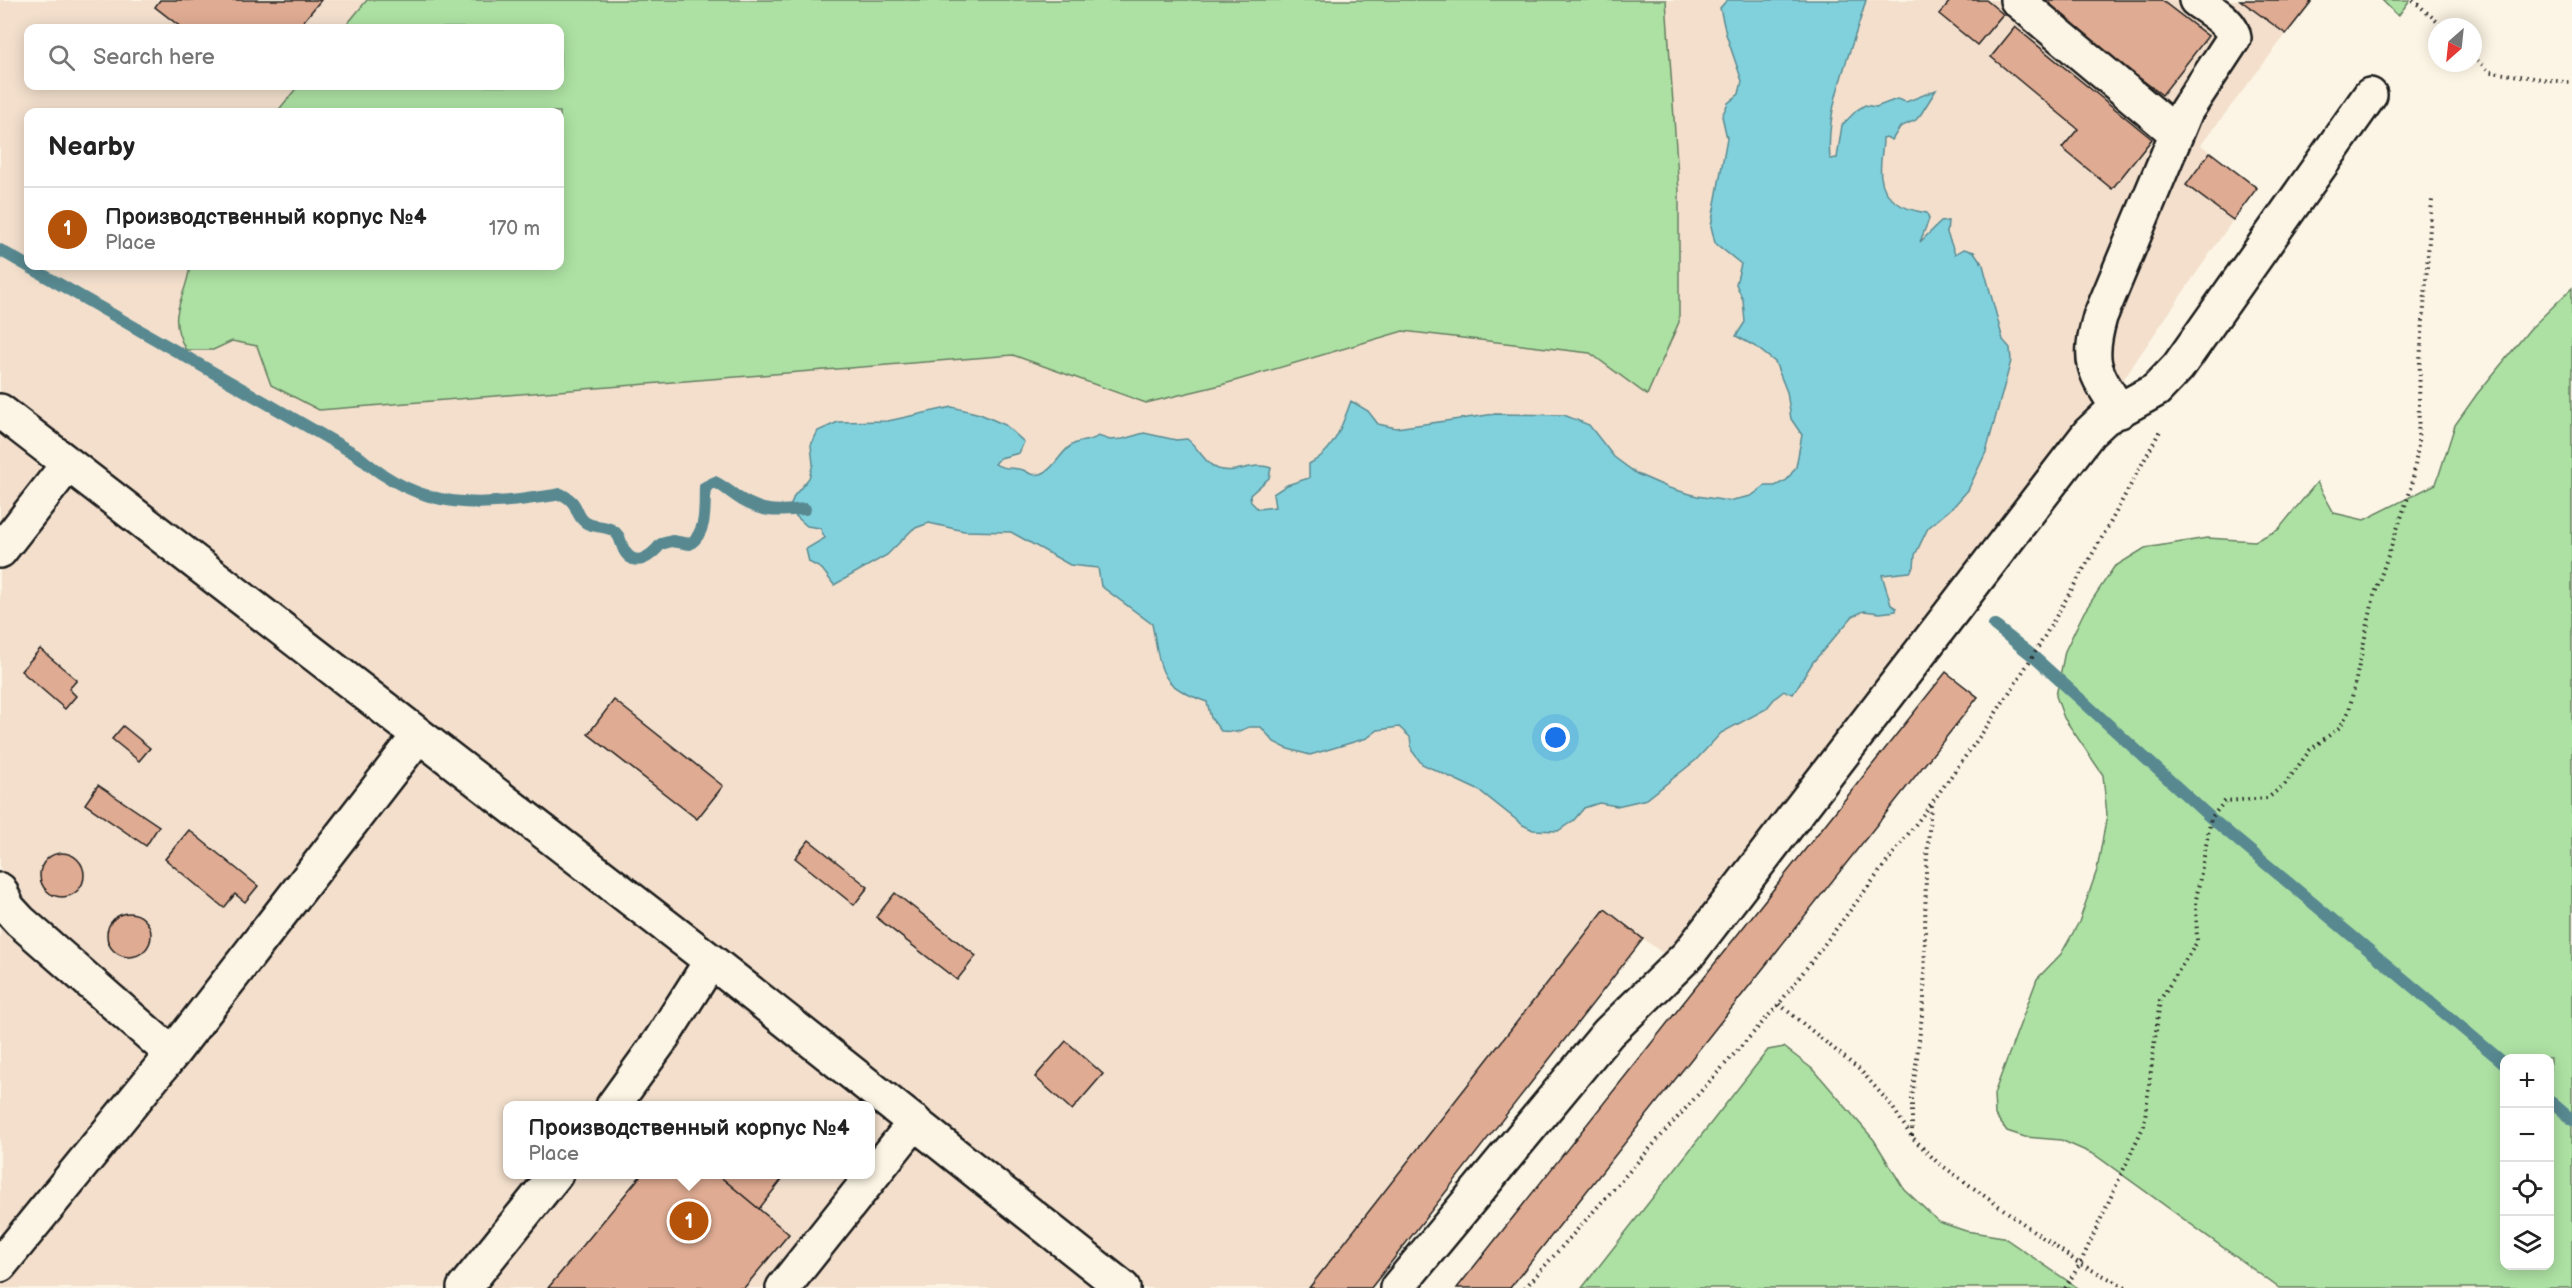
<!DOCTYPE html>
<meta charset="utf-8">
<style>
:root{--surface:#fff;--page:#f2f2f2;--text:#222;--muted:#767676;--line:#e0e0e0;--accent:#b45309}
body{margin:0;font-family:"Balsamiq Sans",sans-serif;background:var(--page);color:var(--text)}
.controls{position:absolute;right:18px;bottom:18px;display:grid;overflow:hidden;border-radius:12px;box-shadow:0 3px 15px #0003}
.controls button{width:54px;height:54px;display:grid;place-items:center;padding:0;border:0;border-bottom:2px solid var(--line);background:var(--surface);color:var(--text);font:30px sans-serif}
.compass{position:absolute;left:2428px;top:18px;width:54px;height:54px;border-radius:50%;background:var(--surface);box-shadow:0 3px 15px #0003;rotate:207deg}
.you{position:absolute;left:1556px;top:738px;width:21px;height:21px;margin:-15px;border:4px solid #fff;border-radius:50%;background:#1a73e8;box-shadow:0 0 0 9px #1a73e833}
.badge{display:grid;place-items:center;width:39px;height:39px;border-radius:50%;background:var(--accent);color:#fff;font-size:20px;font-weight:700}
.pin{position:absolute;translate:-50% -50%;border:3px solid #fff;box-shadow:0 2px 6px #0006}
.popup{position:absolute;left:503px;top:1101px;width:372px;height:78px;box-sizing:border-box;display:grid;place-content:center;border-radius:12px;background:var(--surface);filter:drop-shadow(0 2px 4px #0005);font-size:20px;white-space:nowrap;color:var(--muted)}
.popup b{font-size:22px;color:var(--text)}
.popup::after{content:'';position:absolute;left:50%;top:100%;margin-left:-12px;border:12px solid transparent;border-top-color:var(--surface)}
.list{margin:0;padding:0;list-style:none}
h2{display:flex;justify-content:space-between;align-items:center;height:78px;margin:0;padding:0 24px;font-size:26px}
h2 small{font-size:20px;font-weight:400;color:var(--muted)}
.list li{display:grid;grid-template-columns:39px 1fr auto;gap:18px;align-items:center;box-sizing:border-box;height:84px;padding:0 24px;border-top:2px solid var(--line)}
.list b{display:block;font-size:22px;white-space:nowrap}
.list p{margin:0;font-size:20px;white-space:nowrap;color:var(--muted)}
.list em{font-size:20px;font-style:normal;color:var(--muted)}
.icon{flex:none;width:33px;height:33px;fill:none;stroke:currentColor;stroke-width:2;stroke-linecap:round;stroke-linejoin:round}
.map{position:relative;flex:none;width:2572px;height:1288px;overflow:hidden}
.search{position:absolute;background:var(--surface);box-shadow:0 3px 15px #0003;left:24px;top:24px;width:540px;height:66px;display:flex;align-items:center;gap:15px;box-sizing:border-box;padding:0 21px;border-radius:12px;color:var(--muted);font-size:22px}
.panel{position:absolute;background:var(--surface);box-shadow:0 3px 15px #0003;left:24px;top:108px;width:540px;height:162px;border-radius:12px}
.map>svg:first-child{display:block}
</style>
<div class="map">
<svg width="2572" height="1288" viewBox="0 0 2572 1288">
<rect width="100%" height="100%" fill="#fcf5e5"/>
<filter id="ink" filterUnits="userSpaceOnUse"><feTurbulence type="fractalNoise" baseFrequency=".0167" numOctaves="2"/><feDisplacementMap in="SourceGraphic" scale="12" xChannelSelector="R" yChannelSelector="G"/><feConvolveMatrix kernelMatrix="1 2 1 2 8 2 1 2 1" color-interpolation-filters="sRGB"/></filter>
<g filter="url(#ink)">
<path fill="#f3dfcc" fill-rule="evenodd" d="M0 0H2309L2311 2 2201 145 2210 152 2233 220 2120 384 2107 391 1665 955 1604 909 1309 1288H0ZM28 28H560V86H28ZM28 112H560V266H28ZM508 1106H870V1174H508Z"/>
<path fill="#ade1a3" stroke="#647e60" stroke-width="1.5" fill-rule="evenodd" d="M367 0H1666L1679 192V322L1647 395 1590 353 1403 331 1221 385 1146 403 1013 355 319 410 271 385 257 346 232 341 213 350H186C165 312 185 303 190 266H560V112H277L298 86H560V28H344Z
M2382 0H2410L2398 16Z
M2572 288V1288H2279L2095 1155 2061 1140 2025 1137 2007 1131 1995 1115 1994 1094 2037 979 2061 954 2079 922 2097 870 2107 815 2103 775 2064 718 2056 696 2065 651 2084 612 2114 567 2145 548 2207 538 2255 541 2278 530 2317 482 2334 513 2364 520 2436 484 2455 425 2477 394 2530 329ZM2504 1058H2550V1266H2504Z
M1784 1047 1815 1071 1874 1140 1904 1189 1939 1222 1966 1231 2003 1237 2078 1288H1582L1768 1050Z"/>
<path fill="#81d1dd" stroke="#598990" stroke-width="1.5" d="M1727 0H1866C1852 52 1825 104 1830 159L1837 158 1842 125 1857 110 1865 105 1876 107 1897 99 1906 102 1936 90 1921 114 1916 120 1900 127 1892 140 1886 137 1883 138C1883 151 1879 165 1881 177 1884 202 1906 210 1927 213L1929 219 1920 242 1941 222 1948 221 1947 233 1955 254 1964 249 1974 252 1983 265 2003 340 2010 348 2011 361 1986 452 1968 490 1954 506 1928 528 1915 555 1914 567 1910 572 1882 575 1891 605 1896 608V611L1880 613 1864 611 1853 616 1813 662 1793 694 1784 691 1775 698 1766 709 1721 733 1696 760 1647 799 1617 806 1599 803 1584 808 1574 820 1558 831 1533 830 1523 825 1480 791 1422 764 1412 751 1410 737 1399 727 1378 730 1367 738 1310 755 1288 749 1274 742 1261 727H1249L1237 732 1221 731 1211 718 1207 702C1157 685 1162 672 1152 624L1101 586 1098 568 1070 565 1011 532 964 531 929 523 913 529 887 555 834 585 822 569 809 562 806 549 825 538 820 528 807 526 789 510 794 496 809 478 813 464 811 445 818 431 838 422 888 421 952 407 980 414 1005 425 1024 442 1019 453 1000 458 995 464C1004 470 1013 467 1023 470 1026 471 1028 473 1031 474 1051 479 1058 453 1072 445 1081 439 1089 443 1098 436L1110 440 1123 439 1144 433 1176 440 1187 439C1198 447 1205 464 1218 469 1236 475 1254 461 1271 468L1269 478 1250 495 1251 502 1258 509 1275 507 1273 494 1287 485 1309 478V464C1335 451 1341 427 1351 401L1368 411 1378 424 1396 428 1495 414 1564 415 1589 425 1614 457 1637 474 1669 488 1697 496 1728 501 1751 496 1765 486H1775L1787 480 1796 467 1802 435 1791 419 1787 392 1775 362 1756 347 1736 336 1745 322 1743 300 1736 284 1741 264 1715 243 1711 226 1727 138 1722 116 1728 103 1739 94 1742 81 1726 34 1720 8Z"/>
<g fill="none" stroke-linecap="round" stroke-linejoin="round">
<path stroke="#598990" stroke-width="12" d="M0 250 357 455C424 513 479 507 561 494 565 496 570 499 573 503 578 509 577 516 585 522 593 528 604 525 612 530 621 535 620 542 624 550 635 570 652 555 661 544L672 541 690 544C708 531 704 507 705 487L715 482C725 487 732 494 742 500 766 514 780 511 805 509
M1994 625 2033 656 2211 818 2504 1063
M2550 1101 2572 1120"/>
</g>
<path fill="#dfab92" stroke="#1c1c1c" stroke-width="1.5" d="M160 0H321L298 28H182L155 7Z
M1951 0H1986L2003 14 1977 45 1939 14Z
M2038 0H2161L2208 36 2162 95Z
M2240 0H2309L2311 2 2286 34Z
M2015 27 2152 139 2112 189 2062 148 2078 129 1991 57Z
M2210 152 2257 188 2233 220 2186 185Z
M40 649 77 680 69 689 76 696 65 709 21 671Z
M1946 672 1978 697 1510 1288H1457Z
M614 700 723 786 697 819 588 734Z
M123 726 150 748 139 761 112 739Z
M98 785 159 826 146 846 85 804Z
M189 830 258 886 245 902 235 894 224 908 165 859Z
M809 840 868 887 854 905 795 858Z
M40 875a22 22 0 1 1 44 0a22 22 0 1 1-44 0Z
M895 893 976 956 957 980 876 917Z
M1605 909 1643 939 1371 1288H1309Z
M107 935a22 22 0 1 1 44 0a22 22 0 1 1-44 0Z
M1066 1041 1103 1074 1072 1110 1035 1077Z
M642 1174H717L789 1234 744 1288H548Z
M717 1174H786L759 1209Z"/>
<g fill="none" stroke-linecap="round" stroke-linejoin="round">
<g stroke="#1c1c1c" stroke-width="38">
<path id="minor" d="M2017 0 2176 133
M0 411 711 961 1123 1288
M2120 411C2094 372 2087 363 2100 317L2186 111 2234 38C2232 21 2209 10 2196 0
M0 551 68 464
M0 890 8 908 20 921 172 1054
M613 1106 660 1041 711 961
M0 1265 172 1054 419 735
M464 1288 556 1174
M783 1288 915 1122
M1397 1288 1608 1033 1688 955 2089 433 2105 418 2156 390 2178 367 2370 95"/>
</g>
<path stroke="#1c1c1c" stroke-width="4" stroke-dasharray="1.5 4.5" stroke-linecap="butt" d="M2413 0 2443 27
M2473 56 2490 72 2572 83
M1779 1004 1861 1071 1891 1105 1912 1137 1937 1162 2080 1264 2128 1288
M1912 1136V1098L1924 999 1926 870 1931 805
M1525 1288 1779 1004 1931 804 1988 725 2033 656 2104 534 2160 431
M2065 1288 2080 1264 2144 1125 2160 1000 2197 942 2196 900 2211 818 2225 801 2268 798 2285 784 2310 750 2340 727 2349 711 2374 596 2412 486 2418 446 2420 361 2432 200"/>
<use href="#minor" stroke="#fcf5e5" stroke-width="33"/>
</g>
</g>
</svg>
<div class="controls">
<button>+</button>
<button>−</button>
<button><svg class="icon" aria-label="locate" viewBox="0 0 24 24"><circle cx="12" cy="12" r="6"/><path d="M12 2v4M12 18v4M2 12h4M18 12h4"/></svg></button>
<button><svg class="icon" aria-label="layers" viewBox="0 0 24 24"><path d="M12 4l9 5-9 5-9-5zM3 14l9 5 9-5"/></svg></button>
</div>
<svg class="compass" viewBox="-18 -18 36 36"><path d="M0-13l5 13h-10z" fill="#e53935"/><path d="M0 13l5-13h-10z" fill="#767676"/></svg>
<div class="you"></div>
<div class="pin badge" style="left:689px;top:1221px">1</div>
<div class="popup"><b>Производственный корпус №4</b>Place</div>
<div class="search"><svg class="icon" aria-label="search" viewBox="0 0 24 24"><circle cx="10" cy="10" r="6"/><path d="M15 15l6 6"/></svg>Search here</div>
<section class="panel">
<h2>Nearby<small></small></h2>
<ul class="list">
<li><span class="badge">1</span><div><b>Производственный корпус №4</b><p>Place</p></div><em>170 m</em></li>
</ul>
</section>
</div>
